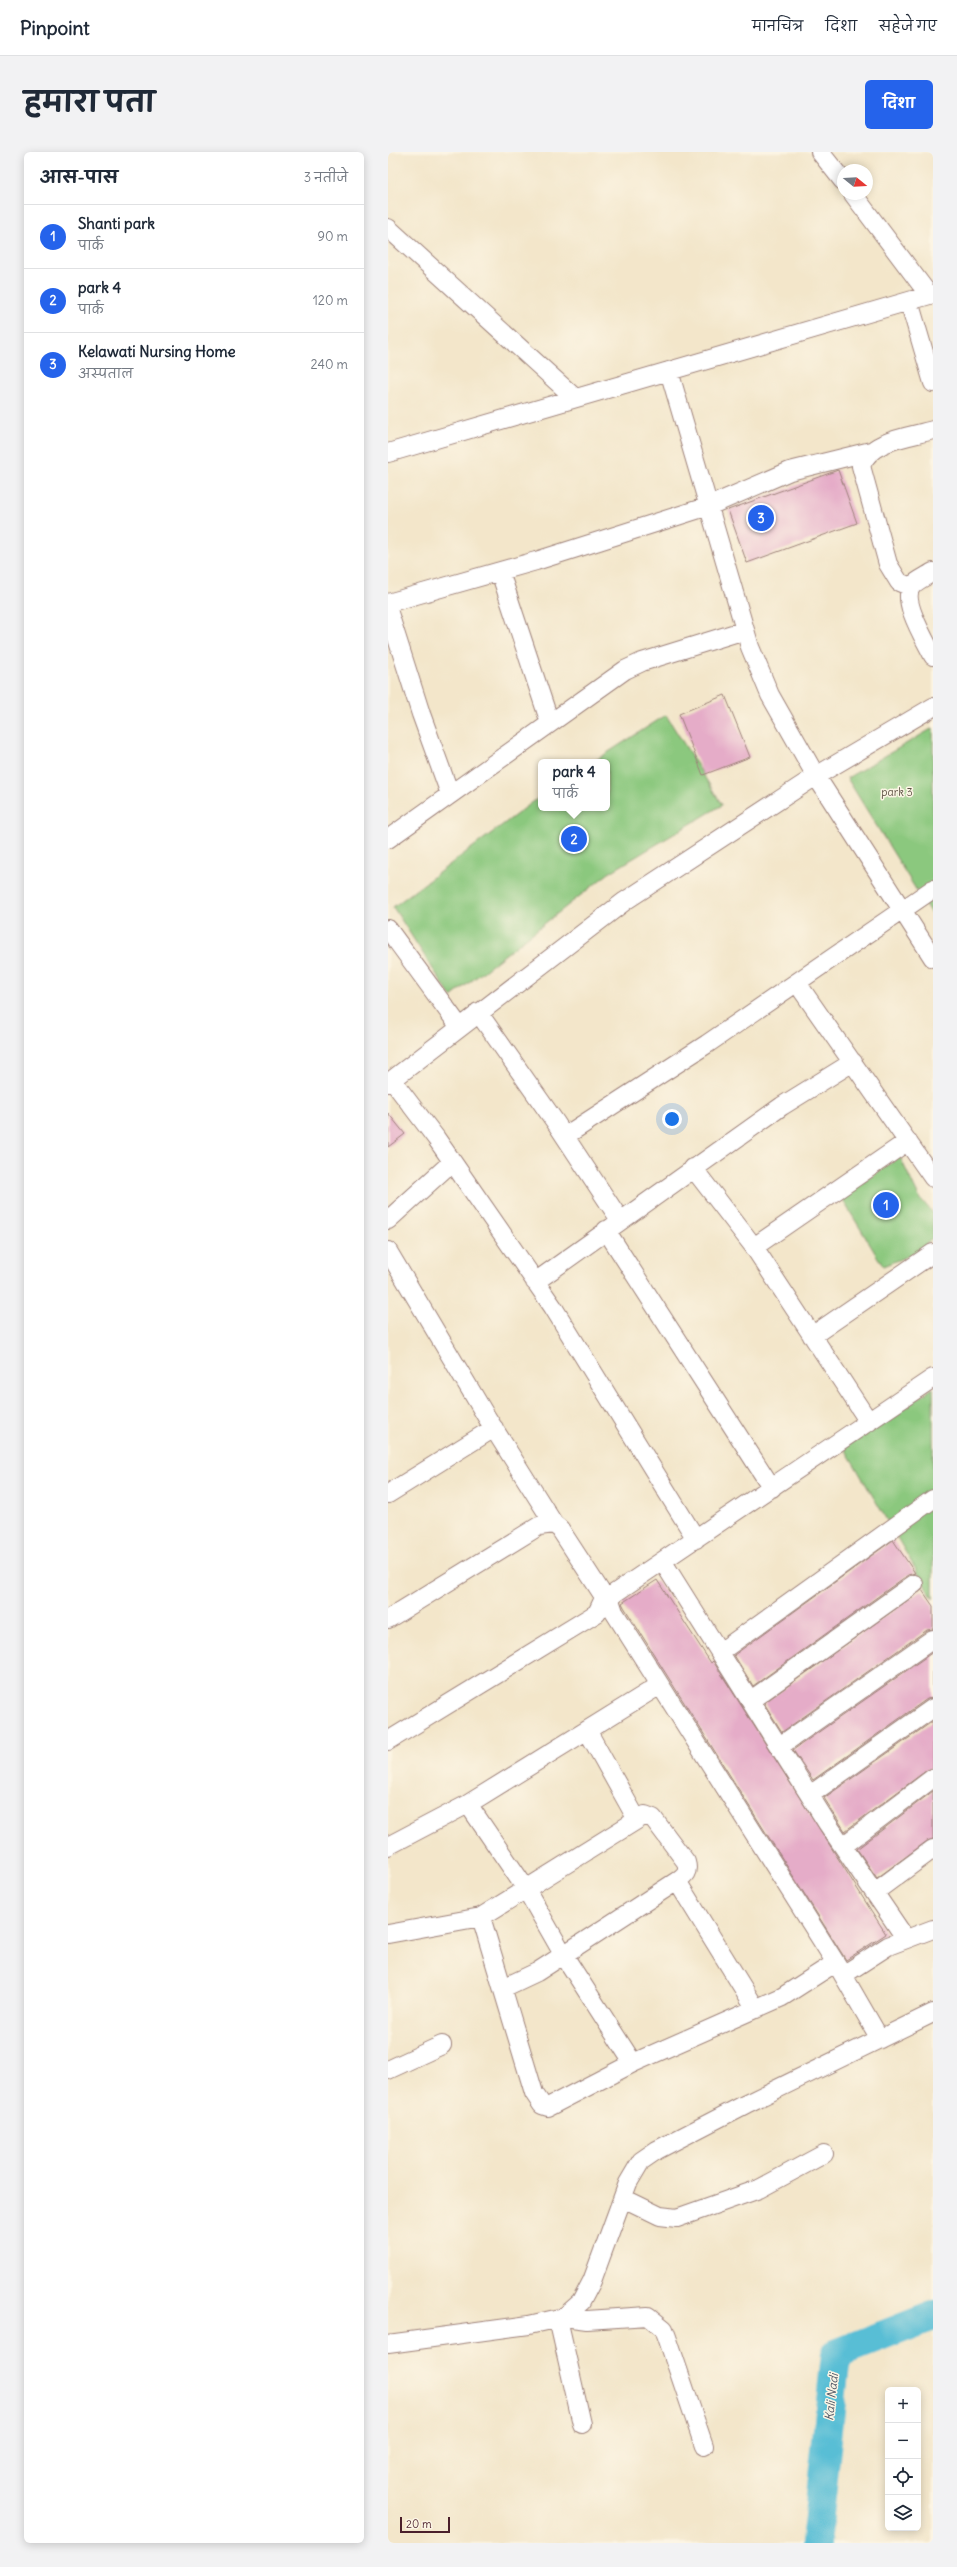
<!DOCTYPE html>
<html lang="hi">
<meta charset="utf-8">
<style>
:root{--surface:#fff;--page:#f2f2f3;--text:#1f2937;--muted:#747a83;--line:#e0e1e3;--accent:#2563eb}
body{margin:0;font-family:Delius,"Playpen Sans Deva",sans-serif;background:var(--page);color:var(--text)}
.controls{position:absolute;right:12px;bottom:12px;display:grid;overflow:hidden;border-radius:6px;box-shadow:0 2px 10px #0003}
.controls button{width:36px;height:36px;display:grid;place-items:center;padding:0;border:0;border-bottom:1px solid var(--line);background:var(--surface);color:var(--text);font:20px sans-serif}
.compass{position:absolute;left:449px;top:12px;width:36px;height:36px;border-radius:50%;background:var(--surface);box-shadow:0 2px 10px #0003;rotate:108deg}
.scale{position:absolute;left:12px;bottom:10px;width:50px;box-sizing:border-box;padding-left:4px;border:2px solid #4a1f2b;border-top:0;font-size:11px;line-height:14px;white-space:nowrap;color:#4a1f2b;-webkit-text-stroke:3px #fcf5e5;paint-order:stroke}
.you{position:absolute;left:284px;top:967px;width:14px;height:14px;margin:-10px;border:3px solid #fff;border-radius:50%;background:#1a73e8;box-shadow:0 0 0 6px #1a73e833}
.badge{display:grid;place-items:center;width:26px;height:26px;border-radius:50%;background:var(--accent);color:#fff;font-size:13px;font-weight:700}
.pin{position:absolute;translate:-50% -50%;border:2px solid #fff;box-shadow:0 1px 4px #0006}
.popup{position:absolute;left:150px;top:607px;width:72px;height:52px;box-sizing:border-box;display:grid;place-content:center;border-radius:6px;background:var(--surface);filter:drop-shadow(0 1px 3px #0005);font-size:13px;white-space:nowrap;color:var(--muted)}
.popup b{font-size:15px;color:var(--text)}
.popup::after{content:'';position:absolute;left:50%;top:100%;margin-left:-8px;border:8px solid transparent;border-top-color:var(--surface)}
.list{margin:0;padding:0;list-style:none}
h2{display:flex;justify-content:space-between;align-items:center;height:52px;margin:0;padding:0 16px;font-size:17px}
h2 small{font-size:13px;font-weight:400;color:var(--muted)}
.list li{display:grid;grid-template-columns:26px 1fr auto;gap:12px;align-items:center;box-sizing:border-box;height:64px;padding:0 16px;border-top:1px solid var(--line)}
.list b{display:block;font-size:15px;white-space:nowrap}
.list p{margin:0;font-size:13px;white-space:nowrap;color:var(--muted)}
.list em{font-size:13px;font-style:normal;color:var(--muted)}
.icon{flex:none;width:22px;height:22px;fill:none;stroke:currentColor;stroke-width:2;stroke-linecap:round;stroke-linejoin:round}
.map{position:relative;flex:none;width:545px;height:2391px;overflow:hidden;border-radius:6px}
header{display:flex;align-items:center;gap:24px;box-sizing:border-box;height:56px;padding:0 20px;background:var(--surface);border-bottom:1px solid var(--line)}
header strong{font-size:19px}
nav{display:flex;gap:22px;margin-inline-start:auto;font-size:14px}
.intro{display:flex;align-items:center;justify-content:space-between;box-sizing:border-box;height:96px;padding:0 24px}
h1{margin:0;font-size:28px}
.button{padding:10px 18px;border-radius:6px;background:var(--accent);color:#fff;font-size:14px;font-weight:700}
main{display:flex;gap:24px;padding:0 24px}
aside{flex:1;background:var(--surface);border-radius:6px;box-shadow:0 2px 10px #0003}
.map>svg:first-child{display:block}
</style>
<header>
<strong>Pinpoint</strong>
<nav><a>मानचित्र</a><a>दिशा</a><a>सहेजे गए</a></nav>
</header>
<div class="intro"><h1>हमारा पता</h1><a class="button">दिशा</a></div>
<main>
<aside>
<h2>आस-पास<small>3 नतीजे</small></h2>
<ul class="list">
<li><span class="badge">1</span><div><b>Shanti park</b><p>पार्क</p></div><em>90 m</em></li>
<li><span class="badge">2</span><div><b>park 4</b><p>पार्क</p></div><em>120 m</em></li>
<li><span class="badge">3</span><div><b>Kelawati Nursing Home</b><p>अस्पताल</p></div><em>240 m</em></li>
</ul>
</aside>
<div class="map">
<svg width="545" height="2391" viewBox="0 0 545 2391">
<rect width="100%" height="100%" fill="#fcf5e5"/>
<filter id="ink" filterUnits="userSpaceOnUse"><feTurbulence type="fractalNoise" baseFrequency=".025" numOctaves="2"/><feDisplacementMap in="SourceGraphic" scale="8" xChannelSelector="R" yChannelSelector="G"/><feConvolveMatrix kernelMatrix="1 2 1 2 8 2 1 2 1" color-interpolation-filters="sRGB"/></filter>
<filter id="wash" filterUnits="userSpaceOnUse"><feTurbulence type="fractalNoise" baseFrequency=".012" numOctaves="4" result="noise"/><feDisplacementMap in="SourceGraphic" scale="16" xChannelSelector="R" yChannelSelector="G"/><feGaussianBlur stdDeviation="0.9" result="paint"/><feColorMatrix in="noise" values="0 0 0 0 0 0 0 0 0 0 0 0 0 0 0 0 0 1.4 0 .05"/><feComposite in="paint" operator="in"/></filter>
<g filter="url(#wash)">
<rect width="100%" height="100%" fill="#f3e6ca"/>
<path fill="#8bc87e" stroke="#6a7454" d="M278 563 334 653 221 721 63 845 5 755 153 644V656H219V610H205Z
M545 576V765L459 626Z
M512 1005 531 1045 545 1061V1086L530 1100 495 1114 453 1045Z
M545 1236V1447L456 1295Z"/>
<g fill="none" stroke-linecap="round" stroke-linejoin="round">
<path stroke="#58bed5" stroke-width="30" d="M428 2391 448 2202 545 2164"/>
</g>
<g id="blocks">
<path fill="#e5acc8" d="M450 318 469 371 359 411 340 358Z
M337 543 362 605 315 623 291 562Z
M0 961 17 982 0 995Z
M505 1388 527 1421 520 1423 365 1534 346 1503Z
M269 1428 323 1511 325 1509 498 1782 458 1808 236 1455 234 1451Z
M534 1438 545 1454V1477L539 1478 394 1580 376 1551Z
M545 1500V1546L539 1547 425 1628 405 1598Z
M545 1569V1616L539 1618 457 1679 436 1646Z
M545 1639V1687L539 1689 489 1726 469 1697Z"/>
</g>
</g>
<g filter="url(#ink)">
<use href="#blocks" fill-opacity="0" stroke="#9e827a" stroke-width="1"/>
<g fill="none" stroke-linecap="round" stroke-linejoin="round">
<g stroke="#9e827a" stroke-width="20">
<path id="minor" d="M432 0 455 29
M465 42 541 143
M0 76 187 246
M521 149 545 231
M281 219 362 495 382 543 428 624 545 806
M0 301 545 142
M112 420 162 571
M545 420C538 425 529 428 524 434 512 448 538 489 545 504
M523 435 511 430 500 412 473 314C482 288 521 285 545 278
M0 451 148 409 321 354 402 319 483 299
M0 458 33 562 62 642
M0 687 237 518 254 510 357 478
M0 777 71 874
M409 831 545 1026
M90 860 168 971 232 1068
M4 928 48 986 165 1155 308 1387
M0 931 237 749 428 624 545 555
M177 984 319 892 545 737
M305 1016 366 1095 481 1270
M0 1068 64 1010
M218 1078 384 1336
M366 1095 520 989
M0 1099 98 1264 166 1372 172 1377 213 1440 221 1445 545 1226
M147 1130 394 954 465 910
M424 1184 545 1101
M0 1342 106 1276
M275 1410 439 1671 518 1787
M221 1445 226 1460 451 1816 492 1887
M0 1467 151 1374 166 1372
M332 1500 545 1347
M363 1548 526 1432
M199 1578 247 1664 251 1666
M0 1589 209 1461 217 1444
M392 1594 545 1487
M422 1643 545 1556
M80 1652 138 1737 175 1802 245 1911
M0 1694 80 1652 272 1533
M455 1694 545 1626
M289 1729 368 1857
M487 1740 545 1697
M93 1765 257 1663 265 1666 298 1710C301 1720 297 1723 289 1729L149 1820 115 1836
M0 1782 93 1765 146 1941 154 1953 160 1955 245 1911 394 1845 447 1811
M455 1823 500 1794 545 1777
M0 1918 54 1893
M235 2046 272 2064 289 2066 371 2037 436 2002
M176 2165 199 2168 260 2164 276 2177 279 2185 316 2294
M170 2167 194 2272
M0 2192 141 2173 176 2165 193 2150 204 2129 240 2031 253 2009 269 1998 358 1952 545 1861"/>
</g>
<use href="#minor" stroke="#fff" stroke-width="18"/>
</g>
</g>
<g text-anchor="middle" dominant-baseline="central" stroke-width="3" stroke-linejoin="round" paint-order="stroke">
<g font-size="11" fill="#5e5244" stroke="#fcf5e5">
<text x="509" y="640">park 3</text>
</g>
<g font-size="12" font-style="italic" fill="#4f5766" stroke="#fcf5e5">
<text transform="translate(443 2245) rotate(-84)">Kali Nadi</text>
</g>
</g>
</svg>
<div class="controls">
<button>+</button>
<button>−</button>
<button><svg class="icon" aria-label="locate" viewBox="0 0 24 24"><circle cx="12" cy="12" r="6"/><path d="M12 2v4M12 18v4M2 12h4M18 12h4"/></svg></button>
<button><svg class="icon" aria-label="layers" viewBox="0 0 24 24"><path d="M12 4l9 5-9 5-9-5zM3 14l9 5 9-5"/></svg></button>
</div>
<svg class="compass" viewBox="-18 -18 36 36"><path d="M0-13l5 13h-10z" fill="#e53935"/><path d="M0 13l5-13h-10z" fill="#747a83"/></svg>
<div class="scale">20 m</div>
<div class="you"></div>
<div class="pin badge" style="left:498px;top:1053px">1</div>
<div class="pin badge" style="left:186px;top:687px">2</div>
<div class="popup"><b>park 4</b>पार्क</div>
<div class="pin badge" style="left:373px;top:366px">3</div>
</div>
</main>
